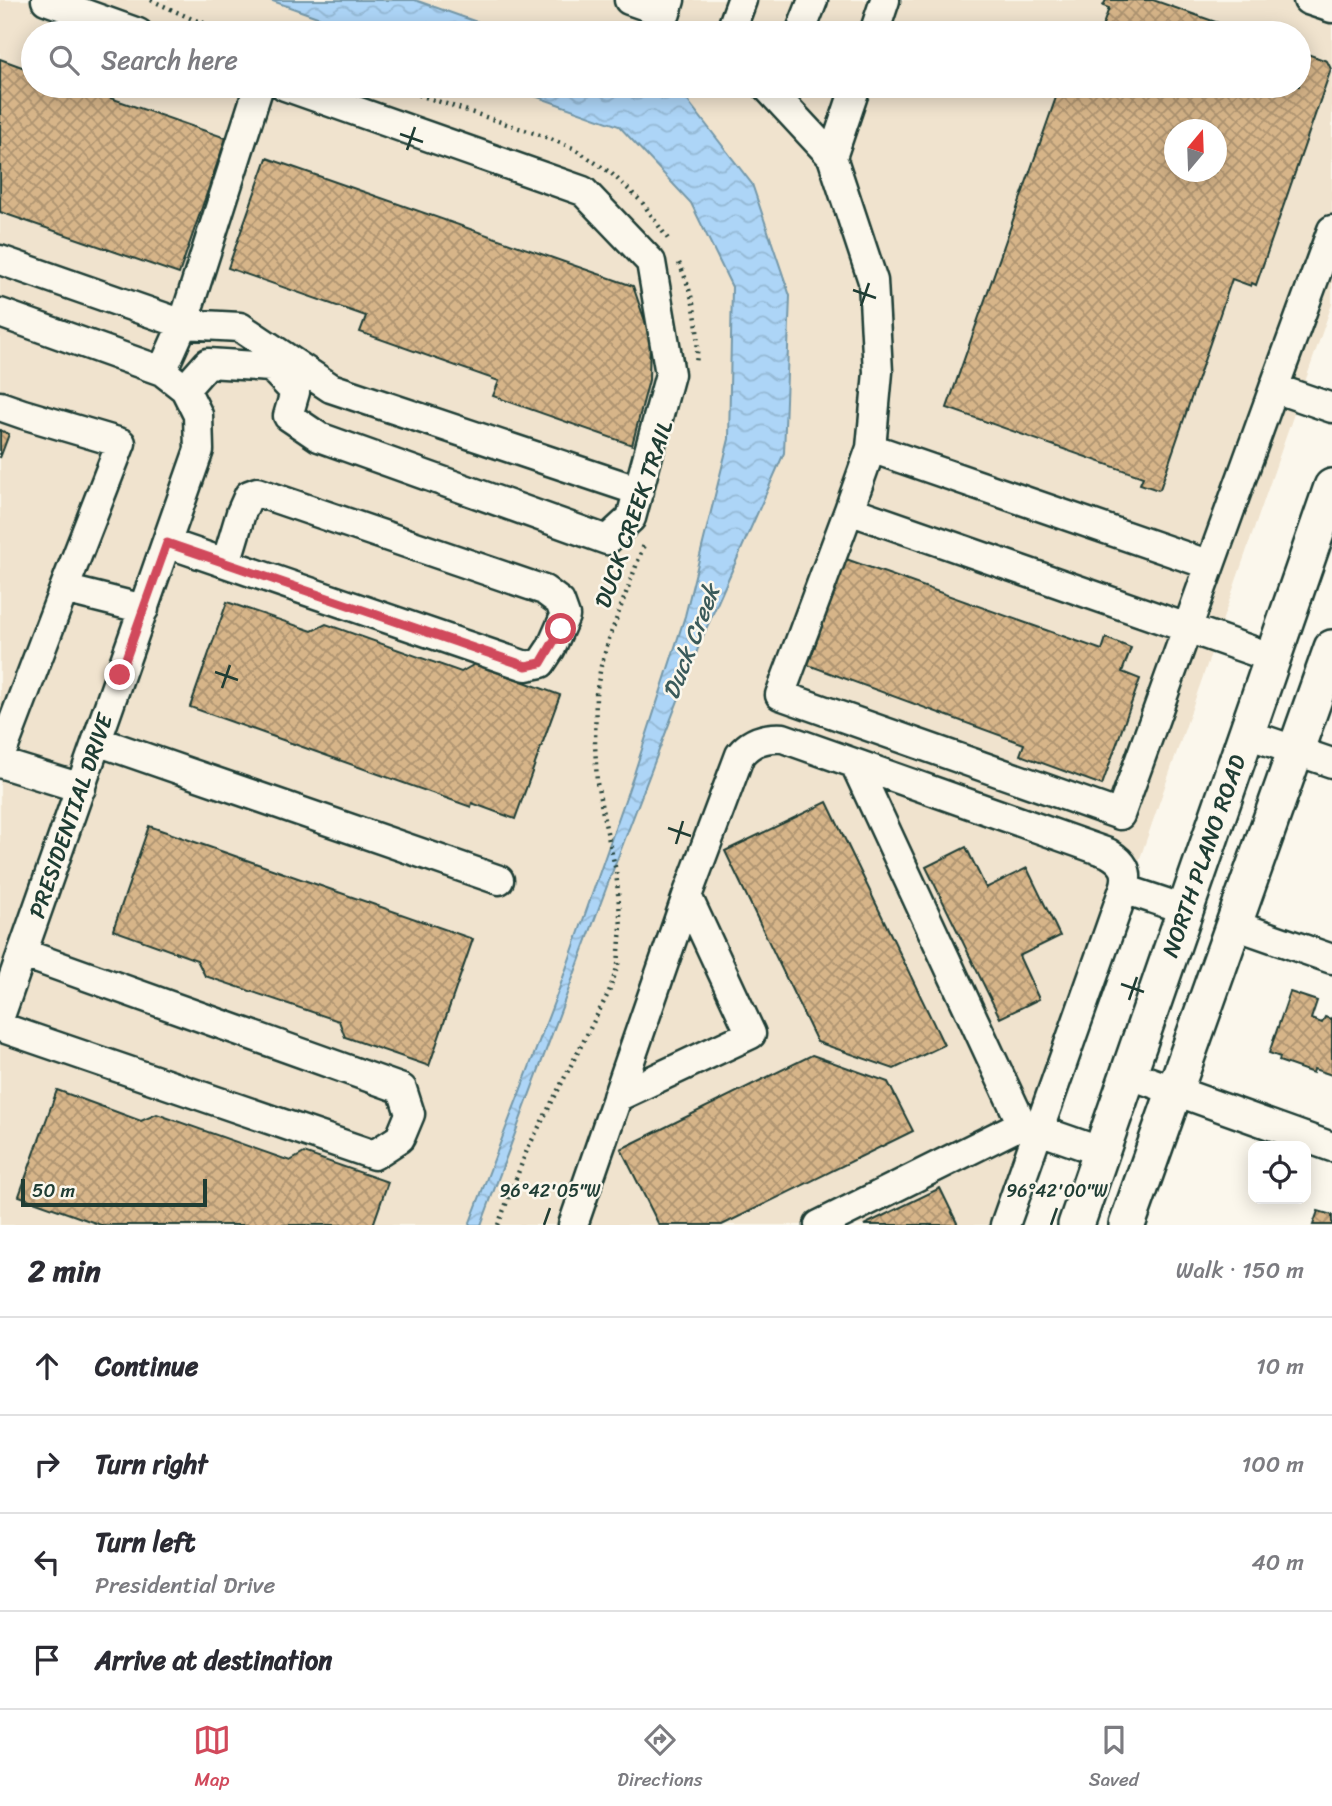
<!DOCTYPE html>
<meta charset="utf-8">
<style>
:root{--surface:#fff;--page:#f7f7f7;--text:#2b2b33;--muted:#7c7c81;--line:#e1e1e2;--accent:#d1495b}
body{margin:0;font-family:Sriracha,sans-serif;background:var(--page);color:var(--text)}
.controls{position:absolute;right:21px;bottom:21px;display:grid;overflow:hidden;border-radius:14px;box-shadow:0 4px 18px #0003}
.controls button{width:63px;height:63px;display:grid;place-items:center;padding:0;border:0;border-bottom:2px solid var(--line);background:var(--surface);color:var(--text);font:35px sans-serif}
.compass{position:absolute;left:1164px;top:119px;width:63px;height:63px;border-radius:50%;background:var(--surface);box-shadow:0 4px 18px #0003;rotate:19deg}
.scale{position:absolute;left:21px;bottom:18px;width:186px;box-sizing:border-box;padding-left:7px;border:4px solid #1f3d34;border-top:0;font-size:19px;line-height:24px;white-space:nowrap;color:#1f3d34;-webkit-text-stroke:5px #fbf7ec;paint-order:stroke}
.stop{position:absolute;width:21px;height:21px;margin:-16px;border:5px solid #d1495b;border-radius:50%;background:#fff}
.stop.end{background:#d1495b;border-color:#fff;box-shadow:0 2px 7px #0008}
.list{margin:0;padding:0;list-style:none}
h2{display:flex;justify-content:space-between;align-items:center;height:91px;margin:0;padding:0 28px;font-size:30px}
h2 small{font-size:23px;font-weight:400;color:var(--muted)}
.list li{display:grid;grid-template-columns:46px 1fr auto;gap:21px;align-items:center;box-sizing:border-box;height:98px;padding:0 28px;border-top:2px solid var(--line)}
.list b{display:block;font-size:26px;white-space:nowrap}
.list p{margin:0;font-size:23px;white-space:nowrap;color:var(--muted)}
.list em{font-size:23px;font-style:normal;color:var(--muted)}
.icon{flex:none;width:38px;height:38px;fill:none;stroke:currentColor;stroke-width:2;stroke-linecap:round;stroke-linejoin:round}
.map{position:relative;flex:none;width:1332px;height:1225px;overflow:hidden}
.search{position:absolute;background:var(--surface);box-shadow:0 4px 18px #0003;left:21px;right:21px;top:21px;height:77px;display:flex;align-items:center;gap:18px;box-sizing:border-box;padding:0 24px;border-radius:38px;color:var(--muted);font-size:26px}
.sheet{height:483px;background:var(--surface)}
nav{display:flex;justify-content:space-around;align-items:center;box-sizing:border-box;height:98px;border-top:2px solid var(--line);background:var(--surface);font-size:19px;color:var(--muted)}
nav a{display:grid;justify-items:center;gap:4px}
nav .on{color:var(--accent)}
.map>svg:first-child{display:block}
</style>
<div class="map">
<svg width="1332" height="1225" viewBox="0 0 1332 1225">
<defs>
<pattern id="water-waves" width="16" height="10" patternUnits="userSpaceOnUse" patternTransform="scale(1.75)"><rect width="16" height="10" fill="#add5f7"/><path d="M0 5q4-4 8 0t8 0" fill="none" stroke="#94b8d4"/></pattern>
<pattern id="building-cross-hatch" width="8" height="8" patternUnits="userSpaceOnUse" patternTransform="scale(1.75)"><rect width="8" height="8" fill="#d7b589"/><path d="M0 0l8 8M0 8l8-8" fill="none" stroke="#ae9471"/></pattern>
</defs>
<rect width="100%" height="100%" fill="#fbf7ec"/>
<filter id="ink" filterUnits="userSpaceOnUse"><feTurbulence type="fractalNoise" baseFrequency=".0143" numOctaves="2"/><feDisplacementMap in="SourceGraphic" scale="14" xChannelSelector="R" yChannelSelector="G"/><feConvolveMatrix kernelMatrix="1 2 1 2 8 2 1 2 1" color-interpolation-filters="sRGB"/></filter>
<g filter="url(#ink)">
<path fill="#f0e3ce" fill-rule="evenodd" d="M0 0H1332V304L1013 1225H0ZM33 33H1299V86H33ZM1174 130H1216V172H1174Z"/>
<path fill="url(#water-waves)" stroke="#7498a9" stroke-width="2" d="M270 0H415L508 33H362Z
M507 86H655L684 96 752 184 790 296 784 453 702 638 610 878 481 1225H469L559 989 634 774 685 616 729 439 732 287 691 203 619 126Z"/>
<path fill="url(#building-cross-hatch)" stroke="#1f3d34" stroke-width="2" fill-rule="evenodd" d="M1106 0H1153L1247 33H1100L1109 8 1103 6Z
M1299 51 1327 61 1331 69 1256 285 1252 283 1251 286 1232 279 1160 489 1158 490 1140 484 1143 477 947 408 1060 86H1299ZM1174 130H1216V172H1174Z
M0 59 33 71V86H76L226 138 179 274 0 212Z
M267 158 633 286 650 336 649 380 632 445 493 396 499 381 360 332 366 316 228 268Z
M0 430 9 434 0 458Z
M846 559 1102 650 1106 638 1131 648 1122 672 1140 679 1102 785 1020 755 1024 744 808 665Z
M227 602 312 631 326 624 461 672 475 664 560 695 515 819 472 803 471 807 190 707Z
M827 802 944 1045 894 1069 817 1042 725 851Z
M149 826 473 939 429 1066 345 1037 339 1021 205 976 197 960 113 930Z
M966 847 986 888 1027 868 1060 936 1019 956 1039 999 1000 1018 926 867Z
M1290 992 1317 1001 1311 1019 1322 1023 1325 1017 1331 1019 1332 1017V1075L1314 1069 1313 1073 1279 1061 1280 1057 1269 1053Z
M812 1055 888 1082 913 1131 722 1225H659L621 1149Z
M57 1090 141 1121 157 1114 290 1161 304 1153 388 1182 373 1225H101L19 1196Z
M940 1188 958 1225H864Z
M1318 1211 1332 1215V1225H1313Z"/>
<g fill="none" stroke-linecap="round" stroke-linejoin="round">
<g stroke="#1f3d34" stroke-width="33">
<path id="minor" d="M46 0 138 33
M629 0 666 13 670 0
M1308 0 1332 8
M730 33 742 0
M800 33 813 0
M874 33 885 0
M766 86 832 157 873 281 878 372 871 448
M832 157 856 86
M1332 230 1274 388 1332 408
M0 260 183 324 240 327 331 388 639 491
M0 313 162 371 185 389 198 415 199 450 0 1016
M162 371 183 324 259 86
M185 389 208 363 271 367 295 392 288 416 319 437 607 540 631 518 670 374 651 262 583 191 285 86
M0 406 23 414 121 443 64 589 144 609
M849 510 780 695 1120 815 1210 565 871 448 849 510 1273 658
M167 543 526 666 541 663 551 648 565 616 560 602 544 590 257 492 249 495 241 513 226 563
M1210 565 1274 388
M1247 734 1332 763
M97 741 499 880
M0 757 64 589
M0 763 81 788
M855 764 1022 1124
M1124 889 1184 909
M1235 925 1332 959
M0 1027 374 1155 400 1138 410 1114 402 1089 22 953
M1128 1074 1332 1147
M617 1097 751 1034 687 896
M573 1225 687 896 740 755C751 741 765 737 783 738L1108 853C1123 862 1130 871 1124 889L1005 1225
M819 1225 1022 1124 1102 1152"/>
</g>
<g stroke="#1f3d34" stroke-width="40">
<path id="major" d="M1076 1225 1332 487
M1127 1225 1332 648"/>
</g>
<path stroke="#1f3d34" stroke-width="4.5" stroke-dasharray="2 5" stroke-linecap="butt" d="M151 0 192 19 233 33
M392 86 543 136 573 148 611 173 642 202 668 239
M679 263C693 294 701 328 696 363
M498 1225 527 1150 609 992 618 965 621 926 616 871 604 819 597 783 595 744 596 694 601 666 610 636 645 542"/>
<use href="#minor" stroke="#fbf7ec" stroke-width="28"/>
<use href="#major" stroke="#fbf7ec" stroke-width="35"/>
</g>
</g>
<g fill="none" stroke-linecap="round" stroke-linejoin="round" filter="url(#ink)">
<path stroke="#d1495b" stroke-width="9" d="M120 675 167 543 526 666 541 663 561 629"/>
</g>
<path fill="none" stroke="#1f3d34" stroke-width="2.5" d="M400 134 423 142M407 150 415 127M853 290 876 298M861 306 869 283M215 672 238 680M222 688 230 665M668 828 691 836M676 844 683 821M1121 984 1144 992M1129 1000 1137 977M544 1225 550 1208M1051 1225 1057 1208"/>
<g text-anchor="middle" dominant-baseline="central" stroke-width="5" stroke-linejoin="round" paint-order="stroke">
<g font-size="23" fill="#1f3d34" stroke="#fbf7ec">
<text transform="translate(634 514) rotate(-71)">DUCK CREEK TRAIL</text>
<text transform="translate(71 816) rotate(-71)">PRESIDENTIAL DRIVE</text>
<text transform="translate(1204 856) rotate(-71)">NORTH PLANO ROAD</text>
</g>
<g font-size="24" font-style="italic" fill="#3b5b5b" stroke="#fbf7ec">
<text transform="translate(691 642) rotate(-69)">Duck Creek</text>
</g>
</g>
<g font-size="18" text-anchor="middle" fill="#1f3d34" stroke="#fbf7ec" stroke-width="5" stroke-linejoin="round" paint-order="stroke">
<text x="550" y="1197">96°42'05"W</text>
<text x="1057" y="1197">96°42'00"W</text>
</g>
</svg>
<div class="controls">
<button><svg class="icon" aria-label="locate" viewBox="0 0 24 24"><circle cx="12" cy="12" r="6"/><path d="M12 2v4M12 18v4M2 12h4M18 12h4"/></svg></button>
</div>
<svg class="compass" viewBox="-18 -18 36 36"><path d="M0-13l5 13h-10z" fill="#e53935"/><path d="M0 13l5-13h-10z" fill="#7c7c81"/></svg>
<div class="scale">50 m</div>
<div class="stop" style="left:561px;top:629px"></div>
<div class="stop end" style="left:120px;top:675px"></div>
<div class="search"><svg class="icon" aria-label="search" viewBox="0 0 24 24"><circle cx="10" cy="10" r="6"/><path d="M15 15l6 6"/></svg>Search here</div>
</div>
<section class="sheet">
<h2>2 min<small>Walk · 150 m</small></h2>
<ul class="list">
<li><svg class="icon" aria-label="ahead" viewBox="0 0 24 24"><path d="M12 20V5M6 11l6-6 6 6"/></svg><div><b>Continue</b></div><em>10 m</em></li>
<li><svg class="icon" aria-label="right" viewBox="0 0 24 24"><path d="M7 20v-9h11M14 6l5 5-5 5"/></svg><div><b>Turn right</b></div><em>100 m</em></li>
<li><svg class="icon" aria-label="left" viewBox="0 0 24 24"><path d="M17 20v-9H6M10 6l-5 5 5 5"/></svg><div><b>Turn left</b><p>Presidential Drive</p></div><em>40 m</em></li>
<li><svg class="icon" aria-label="arrive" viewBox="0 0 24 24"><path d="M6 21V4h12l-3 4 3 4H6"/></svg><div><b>Arrive at destination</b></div></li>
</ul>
</section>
<nav>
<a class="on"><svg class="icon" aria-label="map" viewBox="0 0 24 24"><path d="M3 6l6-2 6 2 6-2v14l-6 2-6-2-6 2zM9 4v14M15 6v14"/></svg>Map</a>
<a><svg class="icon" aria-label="directions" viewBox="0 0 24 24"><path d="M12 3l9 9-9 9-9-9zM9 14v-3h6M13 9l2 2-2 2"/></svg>Directions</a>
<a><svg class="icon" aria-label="saved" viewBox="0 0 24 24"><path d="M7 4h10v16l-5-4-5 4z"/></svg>Saved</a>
</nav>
